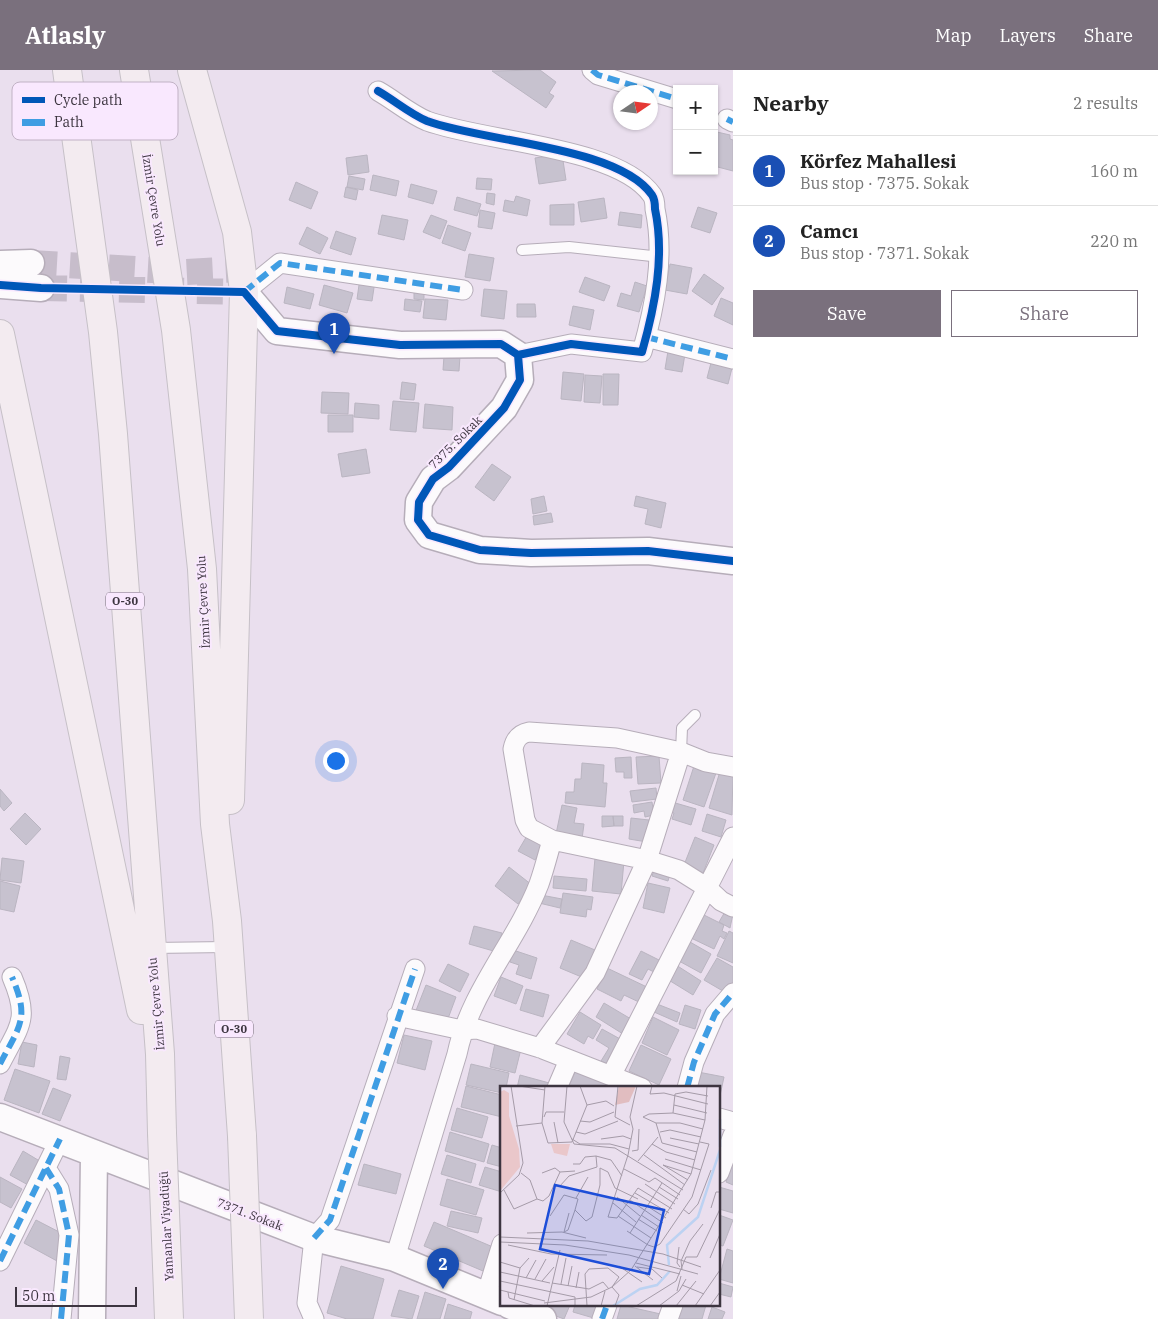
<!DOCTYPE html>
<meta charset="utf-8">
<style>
:root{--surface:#fff;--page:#f2f2f2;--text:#222;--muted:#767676;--line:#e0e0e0;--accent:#7a707d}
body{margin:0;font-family:"IBM Plex Serif",serif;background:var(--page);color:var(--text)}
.controls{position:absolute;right:15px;top:15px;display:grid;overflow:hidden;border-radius:0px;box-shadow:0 1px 4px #0004}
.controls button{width:45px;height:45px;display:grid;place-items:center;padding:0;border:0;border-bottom:1px solid var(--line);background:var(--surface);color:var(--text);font:25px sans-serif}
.compass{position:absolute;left:613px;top:15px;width:45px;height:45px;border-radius:50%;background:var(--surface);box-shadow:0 1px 4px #0004;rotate:77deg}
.scale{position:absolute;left:15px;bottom:12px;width:122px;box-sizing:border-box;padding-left:5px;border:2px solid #3d3540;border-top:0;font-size:14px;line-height:18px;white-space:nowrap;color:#3d3540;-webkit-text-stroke:4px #f9e8fe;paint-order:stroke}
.you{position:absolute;left:335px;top:690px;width:18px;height:18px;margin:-12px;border:4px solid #fff;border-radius:50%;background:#1a73e8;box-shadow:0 0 0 8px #1a73e833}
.badge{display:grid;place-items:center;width:32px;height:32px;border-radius:50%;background:var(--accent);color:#fff;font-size:16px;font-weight:700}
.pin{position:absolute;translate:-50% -41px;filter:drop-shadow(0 1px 2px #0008)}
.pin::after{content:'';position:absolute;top:26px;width:18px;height:15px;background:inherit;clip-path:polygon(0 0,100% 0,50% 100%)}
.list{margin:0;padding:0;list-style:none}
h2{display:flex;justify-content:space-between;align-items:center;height:65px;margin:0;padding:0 20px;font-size:21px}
h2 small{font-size:16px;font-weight:400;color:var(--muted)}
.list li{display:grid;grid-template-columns:32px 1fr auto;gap:15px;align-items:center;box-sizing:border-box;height:70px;padding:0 20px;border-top:1px solid var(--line)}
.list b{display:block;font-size:19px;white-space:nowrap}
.list p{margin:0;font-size:16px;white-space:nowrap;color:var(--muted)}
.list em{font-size:16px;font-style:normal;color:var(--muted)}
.actions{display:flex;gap:10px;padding:15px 20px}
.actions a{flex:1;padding:11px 0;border:1px solid var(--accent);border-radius:0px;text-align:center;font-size:18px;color:var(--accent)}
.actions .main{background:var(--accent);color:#fff}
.map{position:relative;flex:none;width:733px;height:1249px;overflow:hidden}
header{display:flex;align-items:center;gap:30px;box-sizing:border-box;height:70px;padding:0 25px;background:var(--accent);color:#fff}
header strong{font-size:24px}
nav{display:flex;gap:28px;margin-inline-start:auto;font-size:18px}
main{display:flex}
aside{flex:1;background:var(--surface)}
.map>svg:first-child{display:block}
</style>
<header>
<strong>Atlasly</strong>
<nav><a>Map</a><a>Layers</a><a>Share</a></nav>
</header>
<main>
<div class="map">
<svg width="733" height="1249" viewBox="0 0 733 1249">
<rect width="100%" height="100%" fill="#eadfee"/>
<path fill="#c7c2cf" stroke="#bab5c1" d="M540 0 556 12 549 23 554 26 546 38 492 1Z
M717 62 730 65V69L733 70V101L714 96V65H716Z
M562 84 566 110 539 114 535 88Z
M367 85 369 102 348 105 346 88Z
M373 105 399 111 396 126 370 120Z
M349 106 365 109 363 120 347 117Z
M477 108 492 109 491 120 476 119Z
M296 112 318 122 311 139 289 130Z
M411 114 437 121 433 134 408 127Z
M346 117 358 120 356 130 344 127Z
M487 123 495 124 494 135 486 133Z
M516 126 530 130 527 146 503 141 505 130 514 132Z
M457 127 481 134 477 146 454 140Z
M604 128 607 148 581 152 578 132Z
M574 134V155H550V135Z
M698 137 717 143 710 163 691 157Z
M480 140 495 143 492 159 478 157Z
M620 142 642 145 641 158 618 155Z
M382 145 408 150 404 170 378 164Z
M431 145 447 151 440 169 423 162Z
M448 155 471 163 465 181 442 173Z
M307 157 328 168 320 184 299 174Z
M336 161 356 168 351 185 330 178Z
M469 184 494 188 490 211 465 207Z
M670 194 692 198 687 224 665 220Z
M704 204 724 218 712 235 692 221Z
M585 207 610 216 604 231 579 222Z
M360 208 375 211 372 231 357 229Z
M635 212 647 216 639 242 617 236 621 223 631 226Z
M324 215 353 223 347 243 319 235Z
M287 217 314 224 310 239 284 233Z
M484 219 507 221 504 249 481 246Z
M414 222 424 223V230L414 229Z
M721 228 733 233V255L714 246Z
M405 229 422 231 420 242 404 240Z
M425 229 448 230 446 250 423 248Z
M517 234H535L536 247H517Z
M573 236 594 240 590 260 569 255Z
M669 275 686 278 682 302 665 299Z
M444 286H460L459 301 443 300Z
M712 289 733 294 728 314 707 308Z
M563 302 584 304 581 331 561 329Z
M603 304H619L618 335H603Z
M585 305 602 306 600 333 584 332Z
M402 312 416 314 414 330 400 329Z
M322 322 349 323 348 344 321 343Z
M393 331 419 333 416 362 390 360Z
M355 333 379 335V349L354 347Z
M425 334 453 337 452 360 423 358Z
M328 345H353V362H328Z
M366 379 370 403 342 407 338 384Z
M492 394 511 407 494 431 475 417Z
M544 426 547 441 533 444 531 429Z
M636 426 666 433 661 458 645 454 648 439 634 436Z
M551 443 553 452 534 455 533 446Z
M659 686 661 713 638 714 636 687Z
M631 687 632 708H624V702H616L615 688Z
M582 693 604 695 603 713H607L605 737 565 733 566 722H574L575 709H581Z
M694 696 716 703 704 737 683 730Z
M721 698 733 701 732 745 709 738Z
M656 718 657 729 632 732 630 721Z
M0 719 12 733 4 741 0 736Z
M652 732 654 745 645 747 644 741 634 743 633 735Z
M672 732 696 739 691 755 672 749 674 743 669 742Z
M562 735 577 738 574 753 584 754 582 769 556 764Z
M25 743 41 759 26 775 10 759Z
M707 744 726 750 721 767 702 761Z
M602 746H613L614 756 602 757Z
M613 746H623V756H614Z
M631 748 649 750 647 772 629 769Z
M528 764 545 774 535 790 518 781Z
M695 767 714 775 703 803 684 795Z
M2 788 24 791 21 813 0 810Z
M595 788 624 791 621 824 592 821Z
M509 797 532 815 518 834 495 816Z
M654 800 670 804 668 811 652 806Z
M554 806 587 809 586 821 553 818Z
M0 811 20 816 14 842 0 839Z
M648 813 670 818 664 843 643 838Z
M563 823 593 827 591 840 587 839 586 847 560 843Z
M541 825 562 829 560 838 539 833Z
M726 840 733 844 730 858 719 852Z
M702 844 724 855 722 861 727 863 724 869 720 866 714 879 691 868Z
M474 856 502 863 497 882 469 874Z
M729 861 733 863V893L717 886Z
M571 870 595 880 584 908 560 898Z
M690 872 711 884 701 903 679 891Z
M513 880 537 888 531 909 516 904 519 895 510 892Z
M641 881 663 892 658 904 648 899 642 910 629 904Z
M717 888 733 897V916L728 924 704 910Z
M448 894 469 904 460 922 439 911Z
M676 895 701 911 693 925 667 909Z
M607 898 649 918 641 933 624 925 621 931 597 919Z
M501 907 523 916 516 934 494 926Z
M426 915 456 927 446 954 415 943Z
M526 919 549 925 543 947 520 940Z
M604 933 631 949 623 964 596 947Z
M657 934 680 943 677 952 654 942Z
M685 935 701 940 695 959 679 954Z
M580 942 601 955 593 969 588 966 584 974 567 964Z
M653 947 679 960 667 985 642 973Z
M602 959 622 970 608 994 601 991 609 978 596 970Z
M404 965 432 971 425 1000 397 993Z
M22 972 37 975 34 997 18 994Z
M495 973 521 979 515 1003 490 997Z
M641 975 671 989 659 1015 629 1001Z
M60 986 70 988 66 1010 57 1009Z
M471 994 509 1003 506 1018H502V1023L466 1015Z
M15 999 50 1011 39 1043 4 1030Z
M576 1000 618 1018H568Z
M698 1002 724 1007 719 1030V1018H695Z
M520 1005 553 1014 552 1018H517Z
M466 1016 502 1025V1047L461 1037Z
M53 1018 71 1025 60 1051 42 1044Z
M457 1038 488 1047 482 1068 451 1060Z
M450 1062 489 1074 484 1092 445 1081Z
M492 1075 502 1078V1097L487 1093Z
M23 1081 43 1093 30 1116 10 1105Z
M447 1085 476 1094 471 1113 441 1104Z
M733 1092V1115L726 1112Z
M364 1094 401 1104 396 1124 358 1115Z
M485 1097 502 1102V1122L479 1115Z
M0 1107 22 1119 11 1138 0 1132Z
M447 1109 484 1120 476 1145 440 1135Z
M719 1117 733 1121V1143L719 1139Z
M451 1141 482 1148 478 1163 447 1156Z
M719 1145 733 1150 723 1176 719 1175Z
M36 1150 65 1165 57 1191 24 1173Z
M434 1152 493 1177 483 1201 424 1176Z
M727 1179 733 1181V1213L719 1209Z
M341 1196 384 1209 373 1249H347L327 1243Z
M719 1213 733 1217 731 1227 719 1224Z
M399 1220 419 1226 412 1249 391 1246Z
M425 1222 446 1229 440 1249H417Z
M448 1234 472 1242 470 1249H444Z
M542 1235H570L564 1249 540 1240Z
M575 1235H603L597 1249 573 1242Z
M621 1235 665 1245 664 1249H617Z
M681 1235H706L702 1249H677Z
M712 1237 725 1242 722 1249H708Z"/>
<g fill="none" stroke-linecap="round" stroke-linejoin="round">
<path stroke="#c7bdcb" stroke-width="26" stroke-dasharray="26 13" stroke-linecap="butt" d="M31 193 186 202 242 199
M41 218 244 222"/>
<g stroke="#b6adb9" stroke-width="12">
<path id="lane" d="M522 180 569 177 661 187
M681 682 682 658 695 645
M152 878 227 877"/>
</g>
<g stroke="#b6adb9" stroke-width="21">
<path id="street" d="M592 0 598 5 677 29
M378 21C394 30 410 44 427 51 483 72 618 76 652 125 654 128 655 135 655 139 665 186 655 236 642 282L571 274 518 285
M727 49 733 52
M244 222 280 193 463 220
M646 267 733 289
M733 697 706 692 681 682 617 668 529 662C519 664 515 669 513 679L525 750 529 758 552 770 647 790 679 800 706 817 721 831 733 837
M397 946 462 960 477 959 540 978 642 1018
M540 978 595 903 647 790 681 682
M0 994C20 955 30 949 12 907
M612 1004 733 767
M557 1018 569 990
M687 1018 694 992 715 944 733 923
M719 1048 733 1052
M46 1098 59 1119 69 1165 61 1249
M719 1103 733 1065
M395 1188 457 984C470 921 516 873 539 814 544 800 548 784 552 770
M0 1191 60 1069
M486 1226 502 1174
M314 1249 307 1233 314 1168 330 1150 415 899
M602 1249 607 1235
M668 1249 673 1235"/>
</g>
<g stroke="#b6adb9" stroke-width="29">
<path id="secondary" d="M0 194 31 193
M0 215 41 218
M244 222 277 261 400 275 501 274 518 285 520 310 504 338 449 397 433 409 419 432 418 450 429 465 480 480 531 483 648 481 733 491
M0 1047 314 1168 395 1188 502 1232
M509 1235 543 1249
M92 1249 94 1084"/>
</g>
<g stroke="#c6c0c7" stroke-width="30">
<path id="highway" d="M67 0 103 262 113 364 160 984 162 1063
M134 0 176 260 202 499 215 754 227 851 242 1066
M192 0 237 162 244 222 230 730
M0 264 141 940"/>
</g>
<use href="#lane" stroke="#fcfafc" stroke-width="10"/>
<use href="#street" stroke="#fcfafc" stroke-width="19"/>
<use href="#secondary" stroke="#fcfafc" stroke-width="26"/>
<use href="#highway" stroke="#f3ebf0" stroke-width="28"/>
<g stroke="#c6c0c7" stroke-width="30" stroke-linecap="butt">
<path id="highway-bridge" d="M162 1063 169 1249
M242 1066 249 1249"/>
</g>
<use href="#highway-bridge" stroke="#f3ebf0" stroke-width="28"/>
<path stroke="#3f9de3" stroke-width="6" stroke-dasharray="12 6" stroke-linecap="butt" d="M592 0 598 5 677 29
M727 49 733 52
M244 222 280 193 463 220
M646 267 733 289
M0 994C20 955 30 949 12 907
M687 1018 694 992 715 944 733 923
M46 1098 59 1119 69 1165 61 1249
M314 1168 330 1150 415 899
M0 1191 60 1069
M602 1249 607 1235"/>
<g stroke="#f9e8fe" stroke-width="11">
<path id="cycleway" d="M378 21C394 30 410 44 427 51 483 72 618 76 652 125 654 128 655 135 655 139 665 186 655 236 642 282L571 274 518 285
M0 215 41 218 244 222 277 261 400 275 501 274 518 285 520 310 504 338 449 397 433 409 419 432 418 450 429 465 480 480 531 483 648 481 733 491"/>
</g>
<use href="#cycleway" stroke="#0057b8" stroke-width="8"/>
</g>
<g text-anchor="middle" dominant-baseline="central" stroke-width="4" stroke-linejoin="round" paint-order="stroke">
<g fill="#f9e8fe" stroke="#756b79" stroke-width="1">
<rect x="106" y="522.5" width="38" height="17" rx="4"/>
<rect x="215" y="950.5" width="38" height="17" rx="4"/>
</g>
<g font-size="11" font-weight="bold" fill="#3d3540">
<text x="125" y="531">O-30</text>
<text x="234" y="959">O-30</text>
</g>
<g font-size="12" fill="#3d3540" stroke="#f9e8fe">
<text transform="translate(154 130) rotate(81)">İzmir Çevre Yolu</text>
<text transform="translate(455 372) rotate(-45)">7375. Sokak</text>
<text transform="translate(203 532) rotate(-93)">İzmir Çevre Yolu</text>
<text transform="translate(156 934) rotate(-95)">İzmir Çevre Yolu</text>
<text transform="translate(250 1144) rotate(21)">7371. Sokak</text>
<text transform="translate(166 1156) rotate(-93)">Yamanlar Viyadüğü</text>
</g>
</g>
<g transform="translate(500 1016)">
<rect width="220" height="220" fill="#eadfee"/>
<path d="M4 4 9 7V30L19 63 20 81 0 105V6ZM51 58H70L67 70 54 67Z" fill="#eac7ca"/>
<path d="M119 0H136L129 16 115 19Z" fill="#e1bdc0"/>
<path fill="none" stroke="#bcd2f2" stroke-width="2.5" d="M220 33V61M169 179 167 159 198 131 220 64M113 220 140 203 157 199 170 185"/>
<path fill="none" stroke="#a59ba8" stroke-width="1" d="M19 0 45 4M45 0 42 37 48 57 72 56 87 19M67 0 64 36 74 58 115 62 183 104M80 0 87 19 106 15 114 20M118 0 115 31 130 39M137 0 130 31 133 43 128 69 108 131 117 132 138 102 172 123M152 0 150 8 164 7 208 18M174 19 207 27M173 27 175 8 186 6 208 10M44 31 46 26H64M143 31 156 37 162 57 197 66M143 31 149 28 173 27 205 34M80 35 90 36 114 26M54 36 58 57M156 37H180L203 43M16 40 42 37M76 46 85 48 118 35M160 46 170 44 201 51M170 52 199 58M72 53 80 58H110L129 63M101 53 123 50 131 53M152 58 166 66 195 74M132 65 138 64 139 43M144 69 185 99M165 73 201 84M138 75 158 51M73 78H80L85 71 96 70 111 74 122 90M124 83 149 96 155 92 180 109M60 86 75 85M21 87 30 94 37 113 43 115 49 110 60 86M42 87 55 82 60 86M188 94 163 79 191 88M145 98 175 118M59 101 69 90 97 81 96 70M159 101 178 113M4 104 14 123 37 113M0 107 19 89 23 77 11 0M135 107 169 127M117 111 140 130M76 112 88 91M130 114 163 137M113 117 136 136M147 120 166 132M211 122 216 106H220M183 123 189 128 198 118 211 84M141 129 159 141M50 130 64 109 78 113 75 124M118 130 151 152M138 133 157 145M127 145 148 159 154 161 160 158 192 111 209 58 200 56M64 146 68 144 75 124 86 135 92 131 100 99V82L108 86 115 102 138 113M64 146 69 127M27 147 62 146 86 152M130 147 162 97M0 151 88 155 163 168 201 181M0 156 65 159 129 169 198 188M8 159 51 168 107 169M179 161 177 177 180 181M210 172 220 148M0 176 20 182M136 177 180 188M119 180 142 196M135 180 153 194M137 181 152 183 162 192M182 183 181 175 190 155 203 138M0 186 50 197M26 192 36 174M35 193 46 173M0 195 75 211V220M42 195 54 181M52 197 89 203 103 196 109 203M61 198 66 172M182 199 204 208M68 200 72 180M76 202 79 186M0 204 45 215M177 205 181 190M8 206 9 212 35 220M14 214 20 182 29 172M44 217 91 211 112 201 131 184 191 88 205 34 207 0M47 220 60 164M87 220 85 188 89 183 108 182 119 191 112 201 119 209 115 220M101 220 105 205M136 220 176 195 186 171H197L220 123M159 220 179 205 186 193M176 220 196 195M195 220 220 184M210 220 220 206"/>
<path fill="#1d4ed8" fill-opacity="0.15" stroke="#1d4ed8" stroke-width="2.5" d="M55 99 164 124 149 188 40 163Z"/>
<rect width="220" height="220" fill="none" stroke="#3d3540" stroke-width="2.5"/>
</g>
<rect x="12" y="12" width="166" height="58" rx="8" fill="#f9e8fe" stroke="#c1b2c5" stroke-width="1"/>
<rect x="22" y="27" width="23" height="6" fill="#0057b8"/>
<rect x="22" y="49" width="23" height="7" fill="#3f9de3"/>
<g font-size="14" fill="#3d3540">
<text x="54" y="35">Cycle path</text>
<text x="54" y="57">Path</text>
</g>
</svg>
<div class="controls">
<button>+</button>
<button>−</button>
</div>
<svg class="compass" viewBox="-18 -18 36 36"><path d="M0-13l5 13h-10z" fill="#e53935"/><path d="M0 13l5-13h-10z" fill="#767676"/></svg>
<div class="scale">50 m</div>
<div class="you"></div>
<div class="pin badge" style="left:334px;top:284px;background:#1a4fb4">1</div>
<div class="pin badge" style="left:443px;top:1219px;background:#1a4fb4">2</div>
</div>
<aside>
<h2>Nearby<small>2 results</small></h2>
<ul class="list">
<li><span class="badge" style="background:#1a4fb4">1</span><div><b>Körfez Mahallesi</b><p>Bus stop · 7375. Sokak</p></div><em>160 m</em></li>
<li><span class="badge" style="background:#1a4fb4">2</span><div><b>Camcı</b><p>Bus stop · 7371. Sokak</p></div><em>220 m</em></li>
</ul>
<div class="actions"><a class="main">Save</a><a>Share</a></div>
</aside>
</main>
